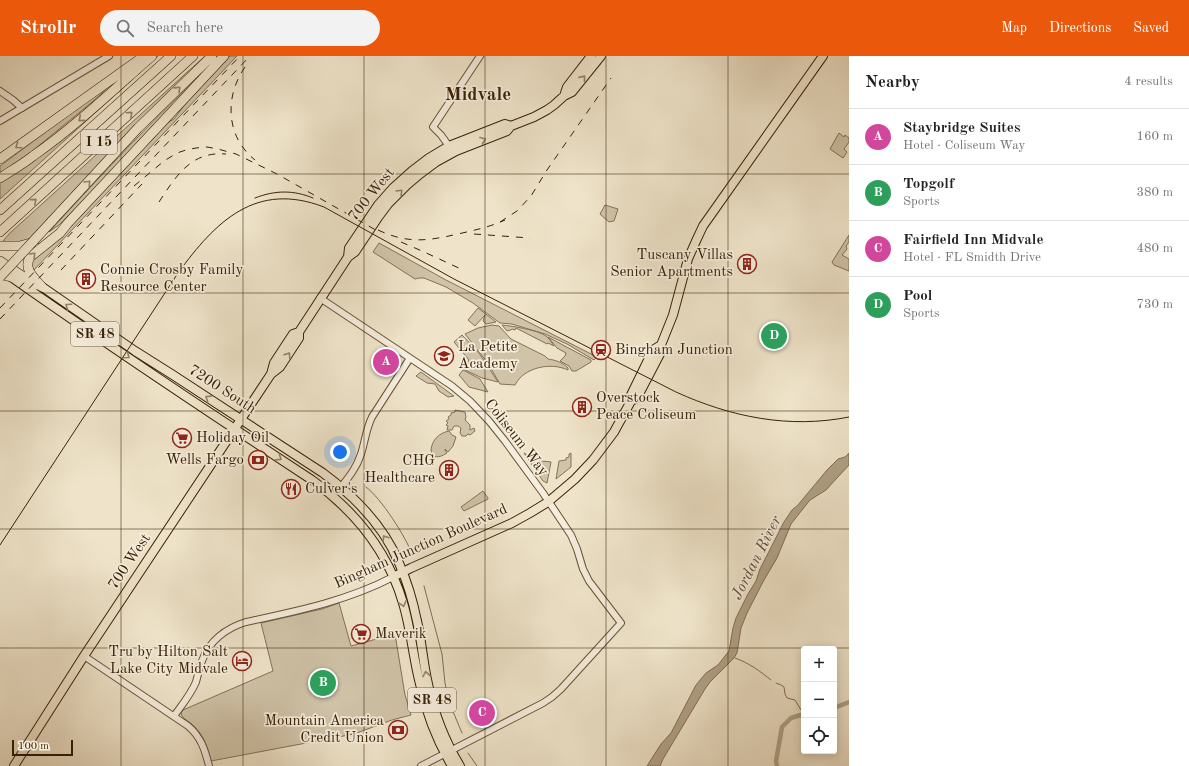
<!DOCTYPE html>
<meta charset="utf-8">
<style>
:root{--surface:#fff;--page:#f2f2f2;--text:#222;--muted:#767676;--line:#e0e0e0;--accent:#ea580c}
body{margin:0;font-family:"Old Standard TT",serif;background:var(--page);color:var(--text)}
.controls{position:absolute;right:12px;bottom:12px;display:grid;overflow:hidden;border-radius:4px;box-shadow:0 2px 10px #0003}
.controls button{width:36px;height:36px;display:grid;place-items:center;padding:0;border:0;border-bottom:1px solid var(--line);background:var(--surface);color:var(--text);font:20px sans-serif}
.scale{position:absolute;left:12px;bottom:10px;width:61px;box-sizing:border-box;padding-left:4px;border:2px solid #382104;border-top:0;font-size:11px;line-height:14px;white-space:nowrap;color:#382104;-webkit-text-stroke:3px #f5eddd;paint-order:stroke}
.you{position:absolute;left:340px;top:396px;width:14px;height:14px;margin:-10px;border:3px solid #fff;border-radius:50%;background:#1a73e8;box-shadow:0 0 0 6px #1a73e833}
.badge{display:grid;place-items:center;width:26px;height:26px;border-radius:50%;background:var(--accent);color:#fff;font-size:13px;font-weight:700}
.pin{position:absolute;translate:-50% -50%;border:2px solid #fff;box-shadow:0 1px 4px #0006}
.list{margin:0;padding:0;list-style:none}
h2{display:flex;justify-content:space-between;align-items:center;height:52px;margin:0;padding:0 16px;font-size:17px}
h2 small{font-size:13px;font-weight:400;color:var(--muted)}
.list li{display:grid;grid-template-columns:26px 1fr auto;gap:12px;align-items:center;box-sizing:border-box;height:56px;padding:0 16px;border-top:1px solid var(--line)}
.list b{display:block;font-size:15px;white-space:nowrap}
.list p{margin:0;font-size:13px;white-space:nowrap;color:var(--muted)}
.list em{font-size:13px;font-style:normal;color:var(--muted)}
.icon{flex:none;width:22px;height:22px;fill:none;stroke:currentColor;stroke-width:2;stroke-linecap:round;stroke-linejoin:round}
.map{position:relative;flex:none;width:849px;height:710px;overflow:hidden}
header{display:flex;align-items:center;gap:24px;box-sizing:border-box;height:56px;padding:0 20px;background:var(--accent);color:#fff}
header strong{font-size:19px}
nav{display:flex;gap:22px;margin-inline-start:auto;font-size:14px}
.search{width:280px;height:36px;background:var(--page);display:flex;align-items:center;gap:10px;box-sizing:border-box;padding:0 14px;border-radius:22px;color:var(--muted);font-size:15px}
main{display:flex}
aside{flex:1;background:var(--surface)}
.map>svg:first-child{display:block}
</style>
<header>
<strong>Strollr</strong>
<div class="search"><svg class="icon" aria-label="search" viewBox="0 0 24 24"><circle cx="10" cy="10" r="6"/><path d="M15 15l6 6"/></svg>Search here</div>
<nav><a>Map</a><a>Directions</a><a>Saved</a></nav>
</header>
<main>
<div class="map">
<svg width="849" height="710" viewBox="0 0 849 710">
<rect width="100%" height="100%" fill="#efe4ca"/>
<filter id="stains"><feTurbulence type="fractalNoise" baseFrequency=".005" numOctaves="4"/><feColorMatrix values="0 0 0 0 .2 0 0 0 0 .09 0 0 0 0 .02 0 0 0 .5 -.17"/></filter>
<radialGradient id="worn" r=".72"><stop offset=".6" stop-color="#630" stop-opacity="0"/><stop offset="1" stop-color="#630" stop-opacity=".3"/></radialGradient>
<path fill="#d0c3a8" stroke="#847256" d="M158 0 0 143V126L31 106 107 46Z
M205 0H207L141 64 27 185 10 186 3 185 10 177Z
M220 0 111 116 59 169 49 176C104 116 160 56 220 0Z
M230 0H237L33 215 31 205 167 67 174 63 186 47Z
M128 15 117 25H116L114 26 91 47 31 96V97L0 117V110Z
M839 77 844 81 845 79 849 82V86L844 93 847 96 843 102 830 93Z
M605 149 618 153 614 165 609 166 600 158Z
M849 179V186L846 190 847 193 842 199 849 203V215L834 209 832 206Z
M379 187 446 224 597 301 594 304 567 288 545 278 512 268 500 267 473 247 446 231 424 222H419L415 223 373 196Z
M478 252 496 266 486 268 483 265 485 259 475 270 468 264Z
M492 269 499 270 511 283 545 300 548 303C555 304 562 306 568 312V314C551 306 524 311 515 329L500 328 487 306 465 278 478 272Z
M502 269C512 270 538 274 546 280 549 282 552 287 554 290L548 287 547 288 516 272 515 274 512 273 511 274 507 275Z
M462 279 479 297 498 326 482 322 463 313 469 304 454 286Z
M548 281 591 304V306L576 315H572L569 310 560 305 565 300 566 297 557 292Z
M463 314 480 323 488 336 469 331 459 319Z
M421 316 454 340 448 341 439 335 435 328 427 327 416 320Z
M455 354 465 356 466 361 465 364 470 369V374L474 372 475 375 470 379 468 378 466 380H462L460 377 461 372 458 370H454L452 374H447L448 370 446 369 448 367 446 365 449 363 448 361 451 359V357L455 356Z
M449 375 452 379 456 381 453 390 448 396 445 393V394L447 397C442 400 438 402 433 400L431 394C432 384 439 377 449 375Z
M524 397 531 401V402L542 405 551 406 547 427 543 425Z
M571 397V411L556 423 559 405 566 404V402L569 401V398Z
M483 435 488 442V443L464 455 461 451Z
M339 547 351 590 395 578 405 639 411 659 392 664 354 678 211 705C208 692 204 680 194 670 190 666 185 664 182 660L181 657 183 654 273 615 261 567 322 553Z"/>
<path fill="#b1a287" stroke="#816e53" d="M849 397V409L826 434 810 444 791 468 777 502 764 524 747 557 741 572 737 597 734 602 710 626 705 633 663 703 660 710H647L661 688 671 677 696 629 706 617 718 609 729 595 733 572 736 562 748 538 756 525 760 513 784 466 792 454 798 449 827 414 838 403 845 401Z"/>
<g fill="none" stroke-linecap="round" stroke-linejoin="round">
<path stroke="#816e53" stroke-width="1" d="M366 431C381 442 406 481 412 498
M424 530 442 598 445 627 449 646 462 677
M735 602C749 607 760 615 771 624
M776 627 781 629 784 631 785 638 787 642 795 644 801 654
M468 697 477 710"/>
<path stroke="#b1a287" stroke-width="4.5" d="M834 652 849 646
M777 710 776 705 782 671 791 662 804 658"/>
<g stroke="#665236" stroke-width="8">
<path id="minor" d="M0 35 13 44 22 52
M0 65 109 0
M451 93 441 79 433 71 480 0
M320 242 452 330 470 345 489 365 505 385 543 437 571 479 577 493 583 513 589 525 621 567 561 633 552 641 543 647 421 710
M341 431C349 421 357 411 361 398 365 386 366 373 372 361L410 302
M84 600 188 670C201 681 205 694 209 710
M174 660C182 649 191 638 196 626 198 619 199 612 202 605 209 585 226 572 246 566 297 555 347 545 393 521"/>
</g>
<g stroke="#382104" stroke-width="10">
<path id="major" d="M564 40 567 31 591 0
M348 201 349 192 378 149 393 132 412 115 429 102 449 90 505 68 511 70
M0 213C103 286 207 355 312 424 355 455 388 496 403 547 411 573 413 601 420 628 426 656 437 685 452 710
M38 228 135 295 173 319 323 417C354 440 384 470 399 507 407 525 413 545 417 565 422 586 423 607 428 628 434 657 445 685 460 710
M271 318 280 311 299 282V276L348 201 355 196 379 160 388 148 407 129 420 118 436 106 456 95 507 75 511 70 534 61 547 54 554 49 564 40 572 36 601 0
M631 345V339L653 294 661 289
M393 521 411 512 512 467 530 457 548 446 575 423 593 404 614 376 631 345 637 342 660 298 661 289 673 259 688 203 696 185 703 170 823 0
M14 710 84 600 271 318 274 307 293 278 299 276"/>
</g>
<g stroke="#382104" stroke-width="10">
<path id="highway" d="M0 103 144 0
M0 122C11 115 23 108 33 100 76 70 113 34 152 0
M0 154 171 0
M51 166 138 72 212 0
M0 176 193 0
M0 190H20L34 186
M0 205 31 226 37 229
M0 218 11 221
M42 231C34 222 23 213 30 201L60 177 68 167 224 0"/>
</g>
<use href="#minor" stroke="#f5eddd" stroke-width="6"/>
<use href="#major" stroke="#efe4ca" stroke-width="8"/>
<use href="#highway" stroke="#efe4ca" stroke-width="9"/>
<path stroke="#382104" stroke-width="1" d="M255 142C275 134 294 134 313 142
M0 489 178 217C216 165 256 125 324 151L454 223 676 336C731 361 789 373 849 361"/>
<path stroke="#382104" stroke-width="1" stroke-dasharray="7 7" stroke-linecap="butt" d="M245 11C224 41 226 81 255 104
M134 130 164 105 177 97 186 94 196 92 207 91 218 93 236 98 277 118 381 177
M159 146C176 120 191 95 226 98
M500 166 517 155 531 140 547 114 611 22
M378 174C408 188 427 185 458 178 475 174 490 171 505 164
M474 178 530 182
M401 186 422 195 463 214
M61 214 142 128
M0 252 240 0
M0 263 250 0"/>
<g stroke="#382104" stroke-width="10" stroke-linecap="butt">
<path id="highway-bridge" d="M0 221 51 166"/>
</g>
<use href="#highway-bridge" stroke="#efe4ca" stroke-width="9"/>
</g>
<defs><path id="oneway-chevron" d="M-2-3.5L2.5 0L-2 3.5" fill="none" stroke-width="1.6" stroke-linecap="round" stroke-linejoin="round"/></defs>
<g stroke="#948267">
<use href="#oneway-chevron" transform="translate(583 22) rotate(-51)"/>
<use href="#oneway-chevron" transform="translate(178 33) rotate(-44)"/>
<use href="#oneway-chevron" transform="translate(130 58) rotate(-42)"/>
<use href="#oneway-chevron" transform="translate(81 63) rotate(140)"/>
<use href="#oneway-chevron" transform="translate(483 84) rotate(-21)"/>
<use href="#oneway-chevron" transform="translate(18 90) rotate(145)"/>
<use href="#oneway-chevron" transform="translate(88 127) rotate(-47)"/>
<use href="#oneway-chevron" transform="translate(400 136) rotate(-45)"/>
<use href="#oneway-chevron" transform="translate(34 145) rotate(-42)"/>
<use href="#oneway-chevron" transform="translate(33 199) rotate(-45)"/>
<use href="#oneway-chevron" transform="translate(68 250) rotate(-145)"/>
<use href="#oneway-chevron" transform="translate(288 299) rotate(-57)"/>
<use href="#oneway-chevron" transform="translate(127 300) rotate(35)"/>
<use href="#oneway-chevron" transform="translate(208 342) rotate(-147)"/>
<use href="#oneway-chevron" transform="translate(279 402) rotate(33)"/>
<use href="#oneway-chevron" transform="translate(385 482) rotate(-123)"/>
<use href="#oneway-chevron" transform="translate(403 548) rotate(74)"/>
<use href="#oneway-chevron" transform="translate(426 618) rotate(-100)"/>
</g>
<path fill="none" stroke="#382104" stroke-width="1" stroke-opacity="0.55" d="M121 0V710M243 0V710M364 0V710M485 0V710M606 0V710M728 0V710M0 118H849M0 237H849M0 355H849M0 473H849M0 592H849"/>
<defs>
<g id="building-ring" transform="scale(1)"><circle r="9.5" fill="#f5eddd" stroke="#8f2418" stroke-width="1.5"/><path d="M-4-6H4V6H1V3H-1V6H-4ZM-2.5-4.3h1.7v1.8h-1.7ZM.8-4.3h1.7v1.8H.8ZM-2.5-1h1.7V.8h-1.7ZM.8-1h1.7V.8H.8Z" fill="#8f2418"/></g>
<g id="station-ring" transform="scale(1)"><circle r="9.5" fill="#f5eddd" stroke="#8f2418" stroke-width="1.5"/><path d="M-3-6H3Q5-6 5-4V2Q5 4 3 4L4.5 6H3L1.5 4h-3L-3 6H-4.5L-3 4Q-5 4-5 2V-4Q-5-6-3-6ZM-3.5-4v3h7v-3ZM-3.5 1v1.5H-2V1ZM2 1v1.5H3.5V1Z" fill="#8f2418"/></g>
<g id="school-ring" transform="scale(1)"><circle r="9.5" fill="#f5eddd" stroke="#8f2418" stroke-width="1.5"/><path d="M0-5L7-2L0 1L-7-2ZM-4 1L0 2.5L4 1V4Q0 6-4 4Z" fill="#8f2418"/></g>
<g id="supermarket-ring" transform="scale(1)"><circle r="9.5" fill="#f5eddd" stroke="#8f2418" stroke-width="1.5"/><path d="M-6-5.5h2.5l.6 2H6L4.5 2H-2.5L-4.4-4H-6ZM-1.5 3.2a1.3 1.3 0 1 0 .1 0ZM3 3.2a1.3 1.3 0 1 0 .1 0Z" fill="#8f2418"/></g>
<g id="bank-ring" transform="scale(1)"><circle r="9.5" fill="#f5eddd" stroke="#8f2418" stroke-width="1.5"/><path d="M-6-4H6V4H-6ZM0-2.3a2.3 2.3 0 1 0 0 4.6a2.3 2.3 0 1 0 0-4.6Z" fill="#8f2418"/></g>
<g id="restaurant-ring" transform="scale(1)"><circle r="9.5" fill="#f5eddd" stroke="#8f2418" stroke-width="1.5"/><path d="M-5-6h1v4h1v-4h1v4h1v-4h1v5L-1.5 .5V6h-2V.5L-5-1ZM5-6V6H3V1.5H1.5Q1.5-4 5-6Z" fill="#8f2418"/></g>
<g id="hotel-ring" transform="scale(1)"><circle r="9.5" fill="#f5eddd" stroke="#8f2418" stroke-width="1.5"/><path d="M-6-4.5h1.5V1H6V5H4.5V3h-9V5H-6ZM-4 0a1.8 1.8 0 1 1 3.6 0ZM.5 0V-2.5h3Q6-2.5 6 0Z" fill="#8f2418"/></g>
</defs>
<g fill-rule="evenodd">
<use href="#building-ring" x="747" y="208"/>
<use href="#building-ring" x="86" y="223"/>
<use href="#station-ring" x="601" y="294"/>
<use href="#school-ring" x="444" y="300"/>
<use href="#building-ring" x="582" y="351"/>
<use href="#supermarket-ring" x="182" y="382"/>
<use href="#bank-ring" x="258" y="404"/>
<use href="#building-ring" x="449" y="414"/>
<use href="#restaurant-ring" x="291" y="433"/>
<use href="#supermarket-ring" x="361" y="578"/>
<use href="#hotel-ring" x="242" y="605"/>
<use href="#bank-ring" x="398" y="674"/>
</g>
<g text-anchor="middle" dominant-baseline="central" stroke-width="3.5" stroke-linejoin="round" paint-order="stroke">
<g fill="#f5eddd" stroke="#715e45" stroke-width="1">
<rect x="81" y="74" width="36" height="24" rx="3"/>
<rect x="71" y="266" width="48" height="24" rx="3"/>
<rect x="408" y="632" width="48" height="24" rx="3"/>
</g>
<g font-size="14" font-weight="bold" fill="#382104">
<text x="99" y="86">I 15</text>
<text x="95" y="278">SR 48</text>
<text x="432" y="644">SR 48</text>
</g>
<g font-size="15" fill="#382104" stroke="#f5eddd">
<text transform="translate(372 139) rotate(-51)">700 West</text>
<text transform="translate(222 334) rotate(33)">7200 South</text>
<text transform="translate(516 382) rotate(52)">Coliseum Way</text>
<text transform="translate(421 491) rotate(-24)">Bingham Junction Boulevard</text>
<text transform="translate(130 506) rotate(-56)">700 West</text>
</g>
<g font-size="15" fill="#382104" stroke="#f5eddd" text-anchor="start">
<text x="733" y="199" text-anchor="end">Tuscany Villas<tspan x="733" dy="17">Senior Apartments</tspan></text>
<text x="100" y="214">Connie Crosby Family<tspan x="100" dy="17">Resource Center</tspan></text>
<text x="458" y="291">La Petite<tspan x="458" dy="17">Academy</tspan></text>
<text x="615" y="294">Bingham Junction</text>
<text x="596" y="342">Overstock<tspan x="596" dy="17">Peace Coliseum</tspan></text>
<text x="196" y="382">Holiday Oil</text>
<text x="244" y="404" text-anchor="end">Wells Fargo</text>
<text x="435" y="405" text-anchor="end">CHG<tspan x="435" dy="17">Healthcare</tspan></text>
<text x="305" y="433">Culver's</text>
<text x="375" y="578">Maverik</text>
<text x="228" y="596" text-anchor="end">Tru by Hilton Salt<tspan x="228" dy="17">Lake City Midvale</tspan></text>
<text x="384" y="665" text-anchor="end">Mountain America<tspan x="384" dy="17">Credit Union</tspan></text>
</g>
<g font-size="16" font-style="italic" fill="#624e32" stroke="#f5eddd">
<text transform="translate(757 502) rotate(-63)">Jordan River</text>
</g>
<g font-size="19" font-weight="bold" fill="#382104" stroke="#f5eddd">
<text x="478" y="39">Midvale</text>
</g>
</g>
<rect width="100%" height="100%" filter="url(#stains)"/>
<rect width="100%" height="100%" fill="url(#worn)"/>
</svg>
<div class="controls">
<button>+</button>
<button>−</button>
<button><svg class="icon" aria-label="locate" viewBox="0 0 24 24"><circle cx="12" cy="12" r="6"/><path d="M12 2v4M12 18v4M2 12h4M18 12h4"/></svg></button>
</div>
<div class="scale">100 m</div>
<div class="you"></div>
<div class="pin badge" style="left:386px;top:306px;background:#d1479c">A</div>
<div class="pin badge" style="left:323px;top:627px;background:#2e9e5b">B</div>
<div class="pin badge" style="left:482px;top:657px;background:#d1479c">C</div>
<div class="pin badge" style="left:774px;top:280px;background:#2e9e5b">D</div>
</div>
<aside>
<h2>Nearby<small>4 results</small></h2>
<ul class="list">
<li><span class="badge" style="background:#d1479c">A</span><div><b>Staybridge Suites</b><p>Hotel · Coliseum Way</p></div><em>160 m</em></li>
<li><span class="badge" style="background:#2e9e5b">B</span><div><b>Topgolf</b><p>Sports</p></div><em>380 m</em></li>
<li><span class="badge" style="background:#d1479c">C</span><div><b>Fairfield Inn Midvale</b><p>Hotel · FL Smidth Drive</p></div><em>480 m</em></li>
<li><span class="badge" style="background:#2e9e5b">D</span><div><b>Pool</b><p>Sports</p></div><em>730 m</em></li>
</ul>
</aside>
</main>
